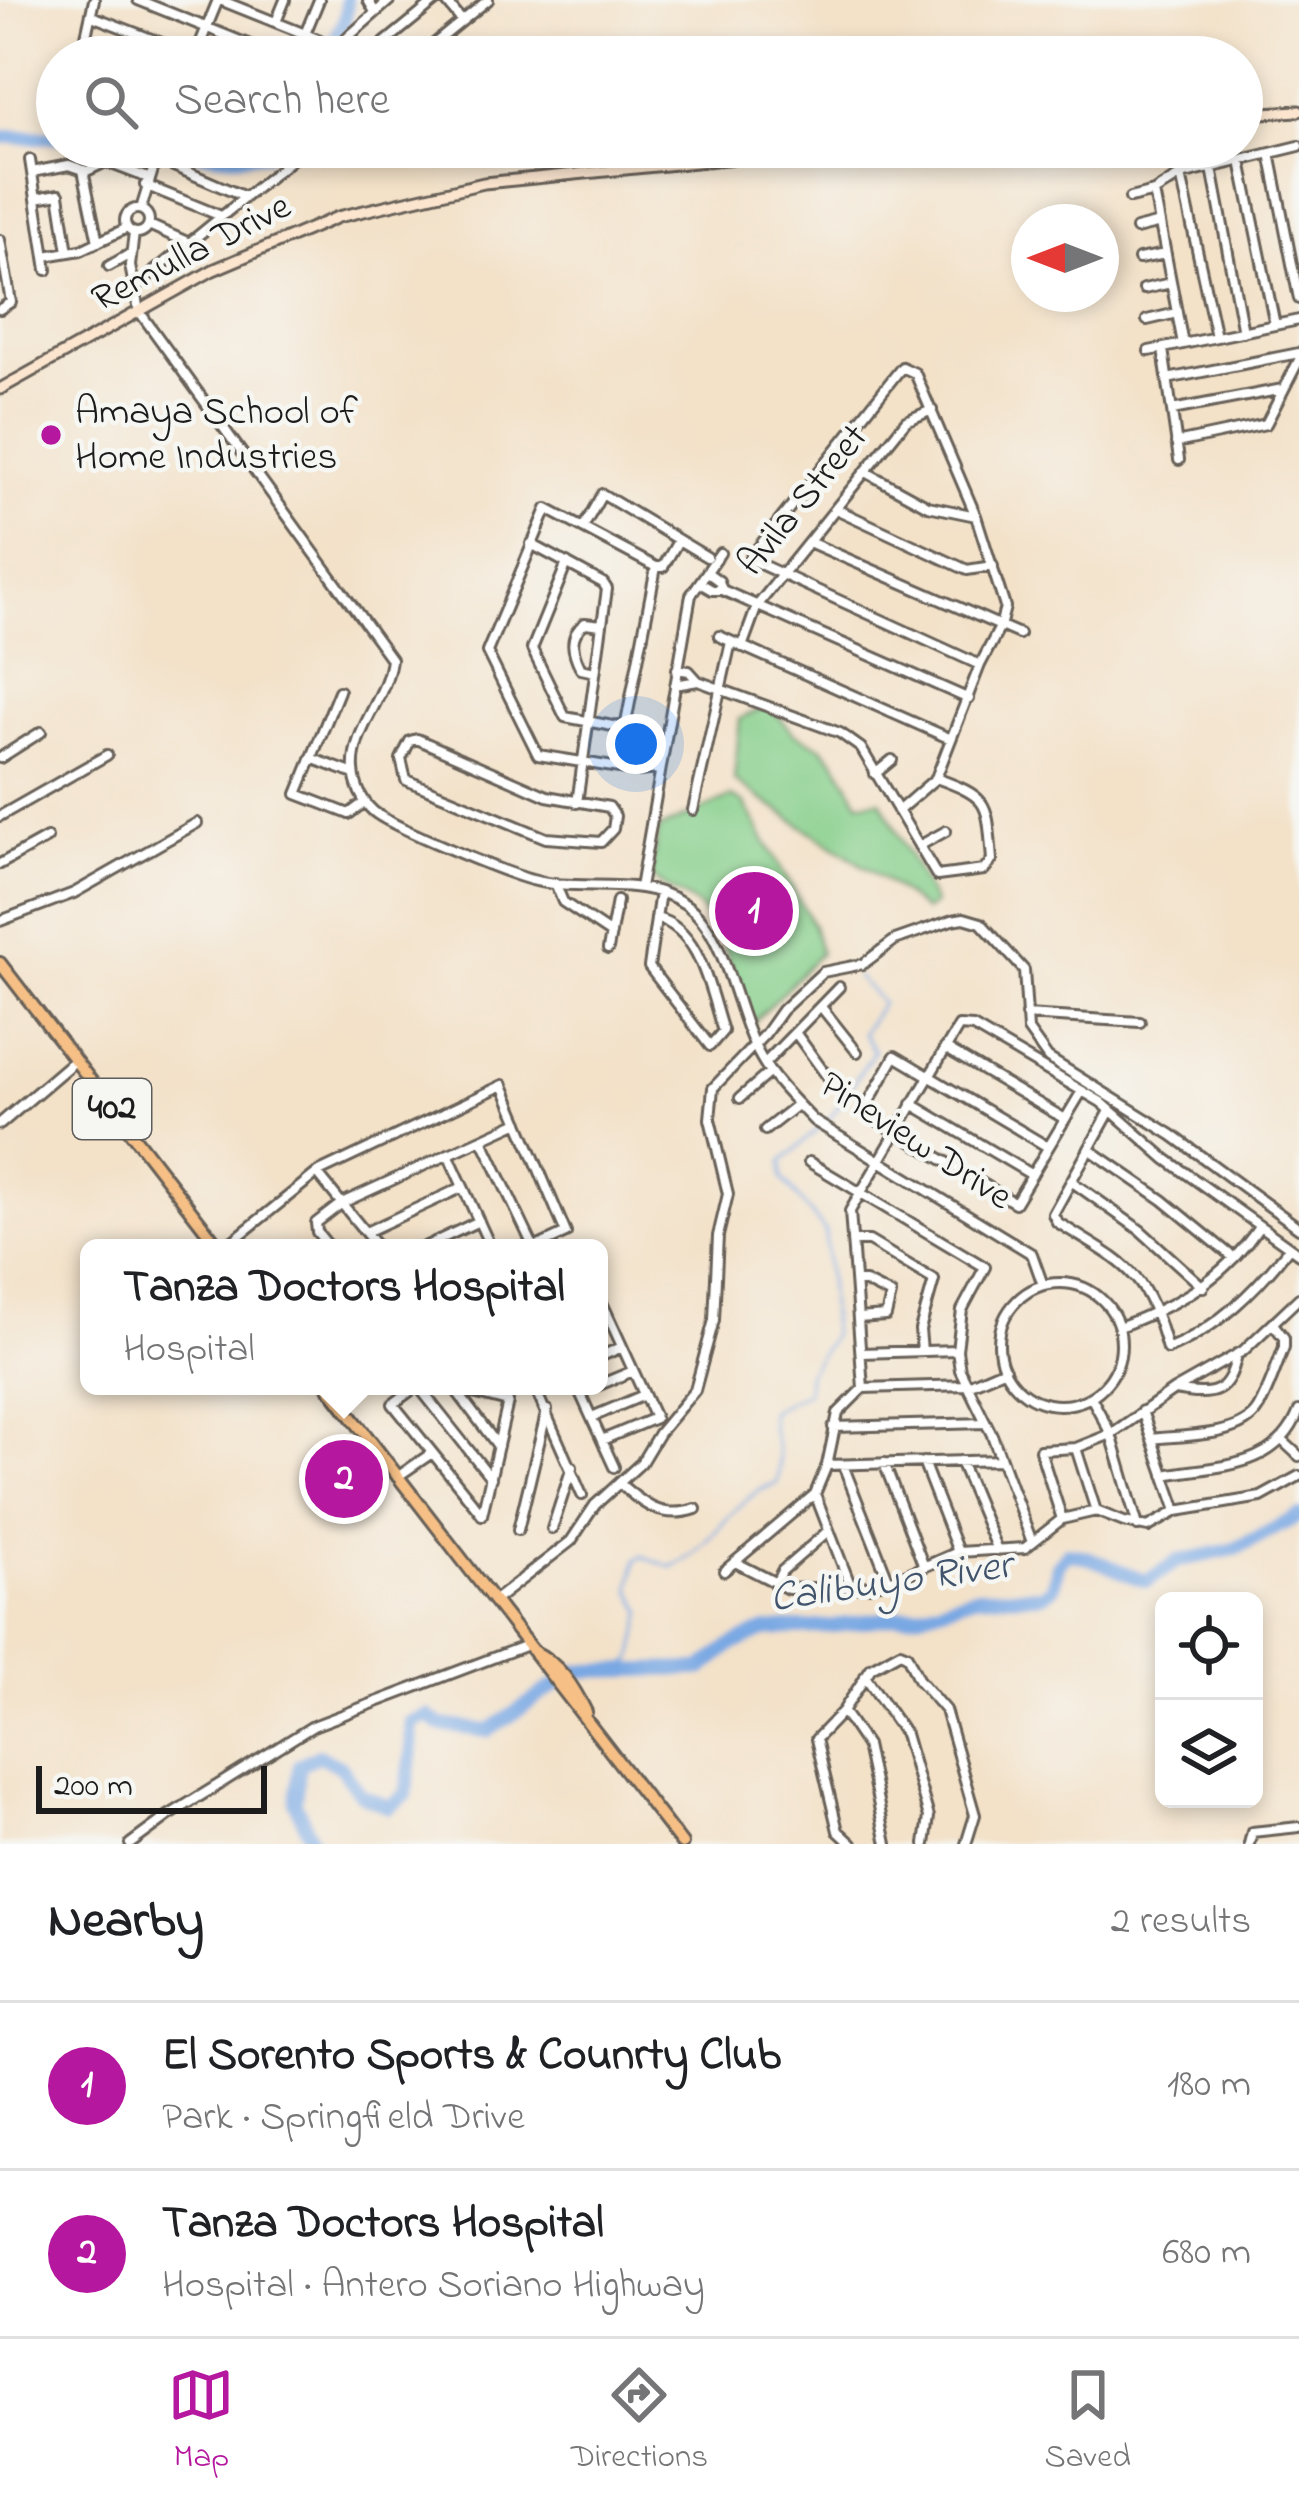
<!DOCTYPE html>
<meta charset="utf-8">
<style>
:root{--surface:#fff;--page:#f2f2f2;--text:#202124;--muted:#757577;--line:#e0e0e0;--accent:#b5179e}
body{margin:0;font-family:"Indie Flower",sans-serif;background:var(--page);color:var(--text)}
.controls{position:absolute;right:36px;bottom:36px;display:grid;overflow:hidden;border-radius:18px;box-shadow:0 6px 18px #0003}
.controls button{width:108px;height:108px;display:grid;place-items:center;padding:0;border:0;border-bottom:3px solid var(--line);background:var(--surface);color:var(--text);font:60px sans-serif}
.compass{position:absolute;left:1011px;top:204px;width:108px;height:108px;border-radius:50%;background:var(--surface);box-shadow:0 6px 18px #0003;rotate:270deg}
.scale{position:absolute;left:36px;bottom:30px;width:231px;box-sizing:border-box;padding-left:12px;border:6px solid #1c1c1c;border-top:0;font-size:33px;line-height:42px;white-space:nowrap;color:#1c1c1c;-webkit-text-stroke:9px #f6f6f2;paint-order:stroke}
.you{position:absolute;left:636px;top:744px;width:42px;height:42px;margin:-30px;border:9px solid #fff;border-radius:50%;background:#1a73e8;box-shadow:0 0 0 18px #1a73e833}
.badge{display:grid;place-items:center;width:78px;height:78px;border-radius:50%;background:var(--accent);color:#fff;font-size:39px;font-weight:700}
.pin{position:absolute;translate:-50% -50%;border:6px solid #fff;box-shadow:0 3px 12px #0006}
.popup{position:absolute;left:80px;top:1239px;width:528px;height:156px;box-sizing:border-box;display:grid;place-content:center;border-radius:18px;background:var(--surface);filter:drop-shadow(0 3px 9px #0005);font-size:39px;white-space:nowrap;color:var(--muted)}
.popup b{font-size:45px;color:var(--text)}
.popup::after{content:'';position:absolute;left:50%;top:100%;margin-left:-24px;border:24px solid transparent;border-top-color:var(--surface)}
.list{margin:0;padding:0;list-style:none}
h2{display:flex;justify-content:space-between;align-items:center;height:156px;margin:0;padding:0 48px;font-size:51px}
h2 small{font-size:39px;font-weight:400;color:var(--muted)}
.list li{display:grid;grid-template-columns:78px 1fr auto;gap:36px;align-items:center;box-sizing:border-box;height:168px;padding:0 48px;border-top:3px solid var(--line)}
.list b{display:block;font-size:45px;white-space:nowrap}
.list p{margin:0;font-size:39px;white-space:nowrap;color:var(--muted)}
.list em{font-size:39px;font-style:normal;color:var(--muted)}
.icon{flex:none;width:66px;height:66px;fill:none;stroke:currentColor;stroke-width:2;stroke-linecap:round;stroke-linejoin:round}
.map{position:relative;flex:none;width:1299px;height:1844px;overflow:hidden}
.search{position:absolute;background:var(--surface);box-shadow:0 6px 18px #0003;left:36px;right:36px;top:36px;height:132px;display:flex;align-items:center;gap:30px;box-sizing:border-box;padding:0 42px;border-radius:66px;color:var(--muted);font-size:45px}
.sheet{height:492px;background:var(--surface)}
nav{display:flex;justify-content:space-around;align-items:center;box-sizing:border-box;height:168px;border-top:3px solid var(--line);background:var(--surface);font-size:33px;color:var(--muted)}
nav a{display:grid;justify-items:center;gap:6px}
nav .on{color:var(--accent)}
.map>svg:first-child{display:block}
</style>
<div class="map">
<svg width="1299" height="1844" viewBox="0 0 1299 1844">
<rect width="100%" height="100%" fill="#f6f6f2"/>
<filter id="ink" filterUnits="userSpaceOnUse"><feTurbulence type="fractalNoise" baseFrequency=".00833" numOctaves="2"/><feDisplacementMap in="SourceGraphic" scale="24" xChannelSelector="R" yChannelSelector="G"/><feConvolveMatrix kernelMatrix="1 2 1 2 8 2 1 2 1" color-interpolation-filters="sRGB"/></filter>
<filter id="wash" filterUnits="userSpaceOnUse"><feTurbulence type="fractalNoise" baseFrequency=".004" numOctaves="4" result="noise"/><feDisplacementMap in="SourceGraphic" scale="48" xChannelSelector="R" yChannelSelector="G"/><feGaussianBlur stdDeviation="2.7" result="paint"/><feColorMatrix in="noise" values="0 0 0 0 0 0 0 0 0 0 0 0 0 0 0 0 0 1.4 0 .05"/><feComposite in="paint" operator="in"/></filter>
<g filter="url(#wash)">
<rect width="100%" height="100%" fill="#f3e1c8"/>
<path fill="#87cf8b" stroke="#527654" stroke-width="3" d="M768 705 794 733 822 747 836 762 859 802 881 800 934 904 925 911C864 862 797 825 734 780L740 719Z
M731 797 744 803 813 925 820 953 751 1025C737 987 728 938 699 908 685 894 663 891 651 875L659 829Z"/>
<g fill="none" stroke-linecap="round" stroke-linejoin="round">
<path stroke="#79a8e3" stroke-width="3" d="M622 1668 633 1660 643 1612 631 1589 636 1560 642 1556 671 1567C714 1550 730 1497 777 1483 783 1448 772 1444 770 1411L807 1392 808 1373 832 1336 825 1231 782 1178V1162L831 1117 874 1051 862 1033 882 1003 857 977"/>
<path stroke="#79a8e3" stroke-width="14" d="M331 57C332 34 350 24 346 0
M0 137H57
M133 147 233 156 266 154 273 147
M314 1844 295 1803 299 1765 318 1755 340 1766 360 1794 388 1807 406 1795 412 1752 411 1722 428 1716 440 1725 488 1731 576 1671 702 1669 730 1646 765 1630 834 1626 921 1613 974 1596 1042 1595 1053 1587 1058 1565 1067 1553C1094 1556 1120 1573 1147 1581L1178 1561 1235 1549 1299 1516"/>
</g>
</g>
<g filter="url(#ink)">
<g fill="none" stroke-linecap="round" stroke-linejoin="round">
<g stroke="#676158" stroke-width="14">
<path id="minor" d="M138 0 280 57
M220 0 320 40 314 57
M368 0 375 12
M445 0 462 21
M92 16 198 57
M276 22 285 0
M305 34 319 0
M84 45 114 57
M195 56 218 0
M77 57 84 45 94 0
M335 57 340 44 390 0
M367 57 437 0
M418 57 488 0
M57 82 44 95 57 100
M1270 153 1299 299
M155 158 245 197
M30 160 47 270
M1241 161 1275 325
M1212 168 1243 332
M83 170 98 242
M32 172 69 165 87 171 106 162 148 178
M1181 175 1216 337
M145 185 221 216
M1154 192 1183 344
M36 198 59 194 68 252
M1130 198 1154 192 1181 175 1299 146
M125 221a12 12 0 1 1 24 0a12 12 0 1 1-24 0Z
M141 209 160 147
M149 225 189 243 307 147
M1136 229 1160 223
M134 233 130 266 139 311 391 659C387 699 351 730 354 770 355 785 362 801 373 811 389 826 508 874 532 880 581 893 641 874 685 904 728 933 734 1013 761 1058 774 1081 795 1101 814 1121L1032 1254 1043 1285
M0 240 11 302 0 309
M45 256 81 250 127 228
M1139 259 1166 254
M109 266 130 254
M134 288 189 243
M1144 289 1171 283
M1147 320 1177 313
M1163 349 1179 460
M1149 351 1299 320
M1167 379 1299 353
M1172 410 1283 389
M1176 443 1266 424 1299 360
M866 472 928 506 976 516
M836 509 967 570 993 566
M584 526 602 494 707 557
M809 542 1019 634
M531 544 603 583 607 589 577 803
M567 563 532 649 565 717 618 727 626 723 656 567H663L678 541
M656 567 547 509 487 652 538 755 638 771 659 769
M700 583 712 590H722L719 581 708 573
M722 590 969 699
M719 636 951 739
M742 647 757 606 906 421 932 410
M677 669 689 671 698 681 840 733 861 748 937 876 984 870 992 860C987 802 991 798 936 778
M595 672 581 669C572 651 568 636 585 623L602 625
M675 685 698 681
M339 691 297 794 349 814 365 802
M417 739 547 796 609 807 615 816 613 829 601 842 546 838 406 780 401 759 410 741Z
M0 758 41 732
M311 758 354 774
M875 774 892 760
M693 810 731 642
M898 811 936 778 980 665 1000 627 1005 607 976 516 915 373 902 367 749 559 980 665
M0 816 107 755
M919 846 946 831
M0 864 47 838
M555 883 563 902 611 934
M640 888 691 595 720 553
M656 918C701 929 710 993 723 1031L710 1046 649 967 660 892
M0 921 74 893 197 823
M608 949 617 901
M822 1008 857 1052
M1026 1015 1140 1022
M797 1035 834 1086
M945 1048 1065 1119
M765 1063 839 987
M740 1098 770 1072
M912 1104 1032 1175
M1110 1111 1053 1214 1057 1222C1125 1265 1145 1267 1167 1349 1217 1329 1256 1290 1289 1248
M765 1130 798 1104
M1048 1147 895 1056 863 1112 1015 1203 1082 1091
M1089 1149 1163 1200 1234 1258
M448 1154 491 1248
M809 1162 985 1267 962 1310 957 1350 960 1370 992 1435 1032 1542
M317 1173 378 1248
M1071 1181 1140 1230 1203 1287
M366 1232 463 1187
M852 1241H869L934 1280 920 1330 922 1351
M224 1248 317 1173 503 1085 566 1233 534 1248 482 1139
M330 1248 317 1232 316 1223 342 1203 519 1122
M422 1248 479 1221
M856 1282H865L891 1295 886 1316 858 1318
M999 1344a61 61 0 1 1 122 0a61 61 0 1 1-122 0Z
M599 1296 655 1418 602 1440
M1119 1327C1177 1305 1224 1279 1259 1227
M861 1353 957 1350
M599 1357 622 1347
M599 1385 633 1371
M417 1386 393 1404 481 1513
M418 1386 491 1478
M446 1386 508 1402 482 1515
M534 1386 582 1495
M577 1386 614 1467
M863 1388 968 1385 1005 1369
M455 1389 498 1446
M1175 1390C1213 1397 1229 1395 1237 1354
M1091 1397 1111 1434 1138 1526
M340 1401 362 1386
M1142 1411 1177 1511
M592 1417 644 1395
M833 1427 986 1423
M1152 1439C1182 1435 1241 1438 1258 1409 1269 1390 1276 1367 1284 1347V1338L1274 1325
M1284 1442 1299 1456
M1076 1448 1096 1511
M960 1461 997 1550
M923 1462 958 1552
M884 1463 924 1567
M827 1465 1001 1460
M843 1465 889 1581
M1164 1475C1219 1465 1276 1470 1299 1411
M397 1477 432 1453
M619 1483C644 1505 662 1520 696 1509
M815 1494 851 1587
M1062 1519 1040 1450 1076 1448 1111 1434 1174 1390 1243 1351 1299 1298
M552 1529 572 1467
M518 1530 547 1410
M735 1562 788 1589 869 1586 898 1578 958 1552 1025 1548 1062 1519 1096 1511 1124 1522 1148 1527 1177 1511 1261 1497 1299 1476
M724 1571 815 1494 827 1465 838 1413 863 1388 850 1211 959 1026 973 1027 1101 1102 1166 1159 1299 1254
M775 1585 782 1571 828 1531
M494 1601 571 1541 595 1505 641 1463 659 1433 695 1390 714 1320 718 1236 728 1194 710 1119 713 1088 765 1034 782 1010 823 972 863 964 895 940 952 920 964 918 981 923 1024 970 1028 1030 1048 1058 1172 1135 1299 1228
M865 1676 905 1734 929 1817 925 1844
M843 1711 866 1745 887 1844
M130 1844 168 1816 313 1726 527 1645
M852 1844 838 1831 816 1739 843 1711 871 1668 900 1652 907 1655 918 1679 945 1710 975 1815 966 1844
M1249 1844 1252 1832 1299 1827"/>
</g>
<g stroke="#676158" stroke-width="15">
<path id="tertiary" d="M0 1124 74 1061"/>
</g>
<g stroke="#676158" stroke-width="15">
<path id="secondary" d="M1242 114 1299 111
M0 389 213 270 338 217 484 183 848 147"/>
</g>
<g stroke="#676158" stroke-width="16">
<path id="primary" d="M0 963 220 1248
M328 1386 682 1844
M533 1651C559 1663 574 1687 586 1712"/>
</g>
<use href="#minor" stroke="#fff" stroke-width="8"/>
<use href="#tertiary" stroke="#fff" stroke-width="9"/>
<use href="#secondary" stroke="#fbe5cf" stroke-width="9"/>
<use href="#primary" stroke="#f5bf86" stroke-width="10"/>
</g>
</g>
<circle fill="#b5179e" stroke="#f6f6f2" stroke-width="4.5" cx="51" cy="435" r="12"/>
<g text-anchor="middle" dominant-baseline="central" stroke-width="9" stroke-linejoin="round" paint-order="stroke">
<rect fill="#f6f6f2" stroke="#5d5d5c" stroke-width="3" x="73" y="1079" width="78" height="60" rx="9"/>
<g font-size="36" font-weight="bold" fill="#1c1c1c">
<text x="112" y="1109">402</text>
</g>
<g font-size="39" fill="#1c1c1c" stroke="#f6f6f2">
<text transform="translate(192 254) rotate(-27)">Remulla Drive</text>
<text transform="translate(804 501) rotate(-51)">Avila Street</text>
<text transform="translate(915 1142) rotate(33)">Pineview Drive</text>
</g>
<g font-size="39" fill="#1c1c1c" stroke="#f6f6f2" text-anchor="start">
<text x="75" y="413">Amaya School of<tspan x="75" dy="45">Home Industries</tspan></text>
</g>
<g font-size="42" font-style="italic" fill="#41546c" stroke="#f6f6f2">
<text transform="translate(891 1583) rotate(-8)">Calibuyo River</text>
</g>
</g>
</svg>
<div class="controls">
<button><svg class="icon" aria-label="locate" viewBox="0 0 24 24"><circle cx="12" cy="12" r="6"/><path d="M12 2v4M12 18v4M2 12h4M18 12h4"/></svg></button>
<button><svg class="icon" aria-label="layers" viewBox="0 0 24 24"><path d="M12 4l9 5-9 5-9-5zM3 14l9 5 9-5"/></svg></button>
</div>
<svg class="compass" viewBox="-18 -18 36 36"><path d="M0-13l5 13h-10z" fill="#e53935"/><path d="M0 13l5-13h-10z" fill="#757577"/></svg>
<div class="scale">200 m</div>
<div class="you"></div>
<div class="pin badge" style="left:754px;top:911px">1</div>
<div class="pin badge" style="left:344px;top:1479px">2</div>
<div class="popup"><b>Tanza Doctors Hospital</b>Hospital</div>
<div class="search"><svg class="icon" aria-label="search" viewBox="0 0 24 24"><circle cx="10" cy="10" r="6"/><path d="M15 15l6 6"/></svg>Search here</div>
</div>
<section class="sheet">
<h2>Nearby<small>2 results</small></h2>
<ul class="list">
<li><span class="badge">1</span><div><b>El Sorento Sports &amp; Counrty Club</b><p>Park · Springfield Drive</p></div><em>180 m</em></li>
<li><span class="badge">2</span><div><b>Tanza Doctors Hospital</b><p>Hospital · Antero Soriano Highway</p></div><em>680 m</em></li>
</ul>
</section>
<nav>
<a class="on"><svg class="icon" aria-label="map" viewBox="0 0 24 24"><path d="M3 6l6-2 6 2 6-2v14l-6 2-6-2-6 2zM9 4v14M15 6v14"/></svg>Map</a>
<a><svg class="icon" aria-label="directions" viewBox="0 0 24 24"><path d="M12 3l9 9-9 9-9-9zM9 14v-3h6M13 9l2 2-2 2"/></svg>Directions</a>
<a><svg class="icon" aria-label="saved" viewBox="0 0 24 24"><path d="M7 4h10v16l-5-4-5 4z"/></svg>Saved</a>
</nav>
